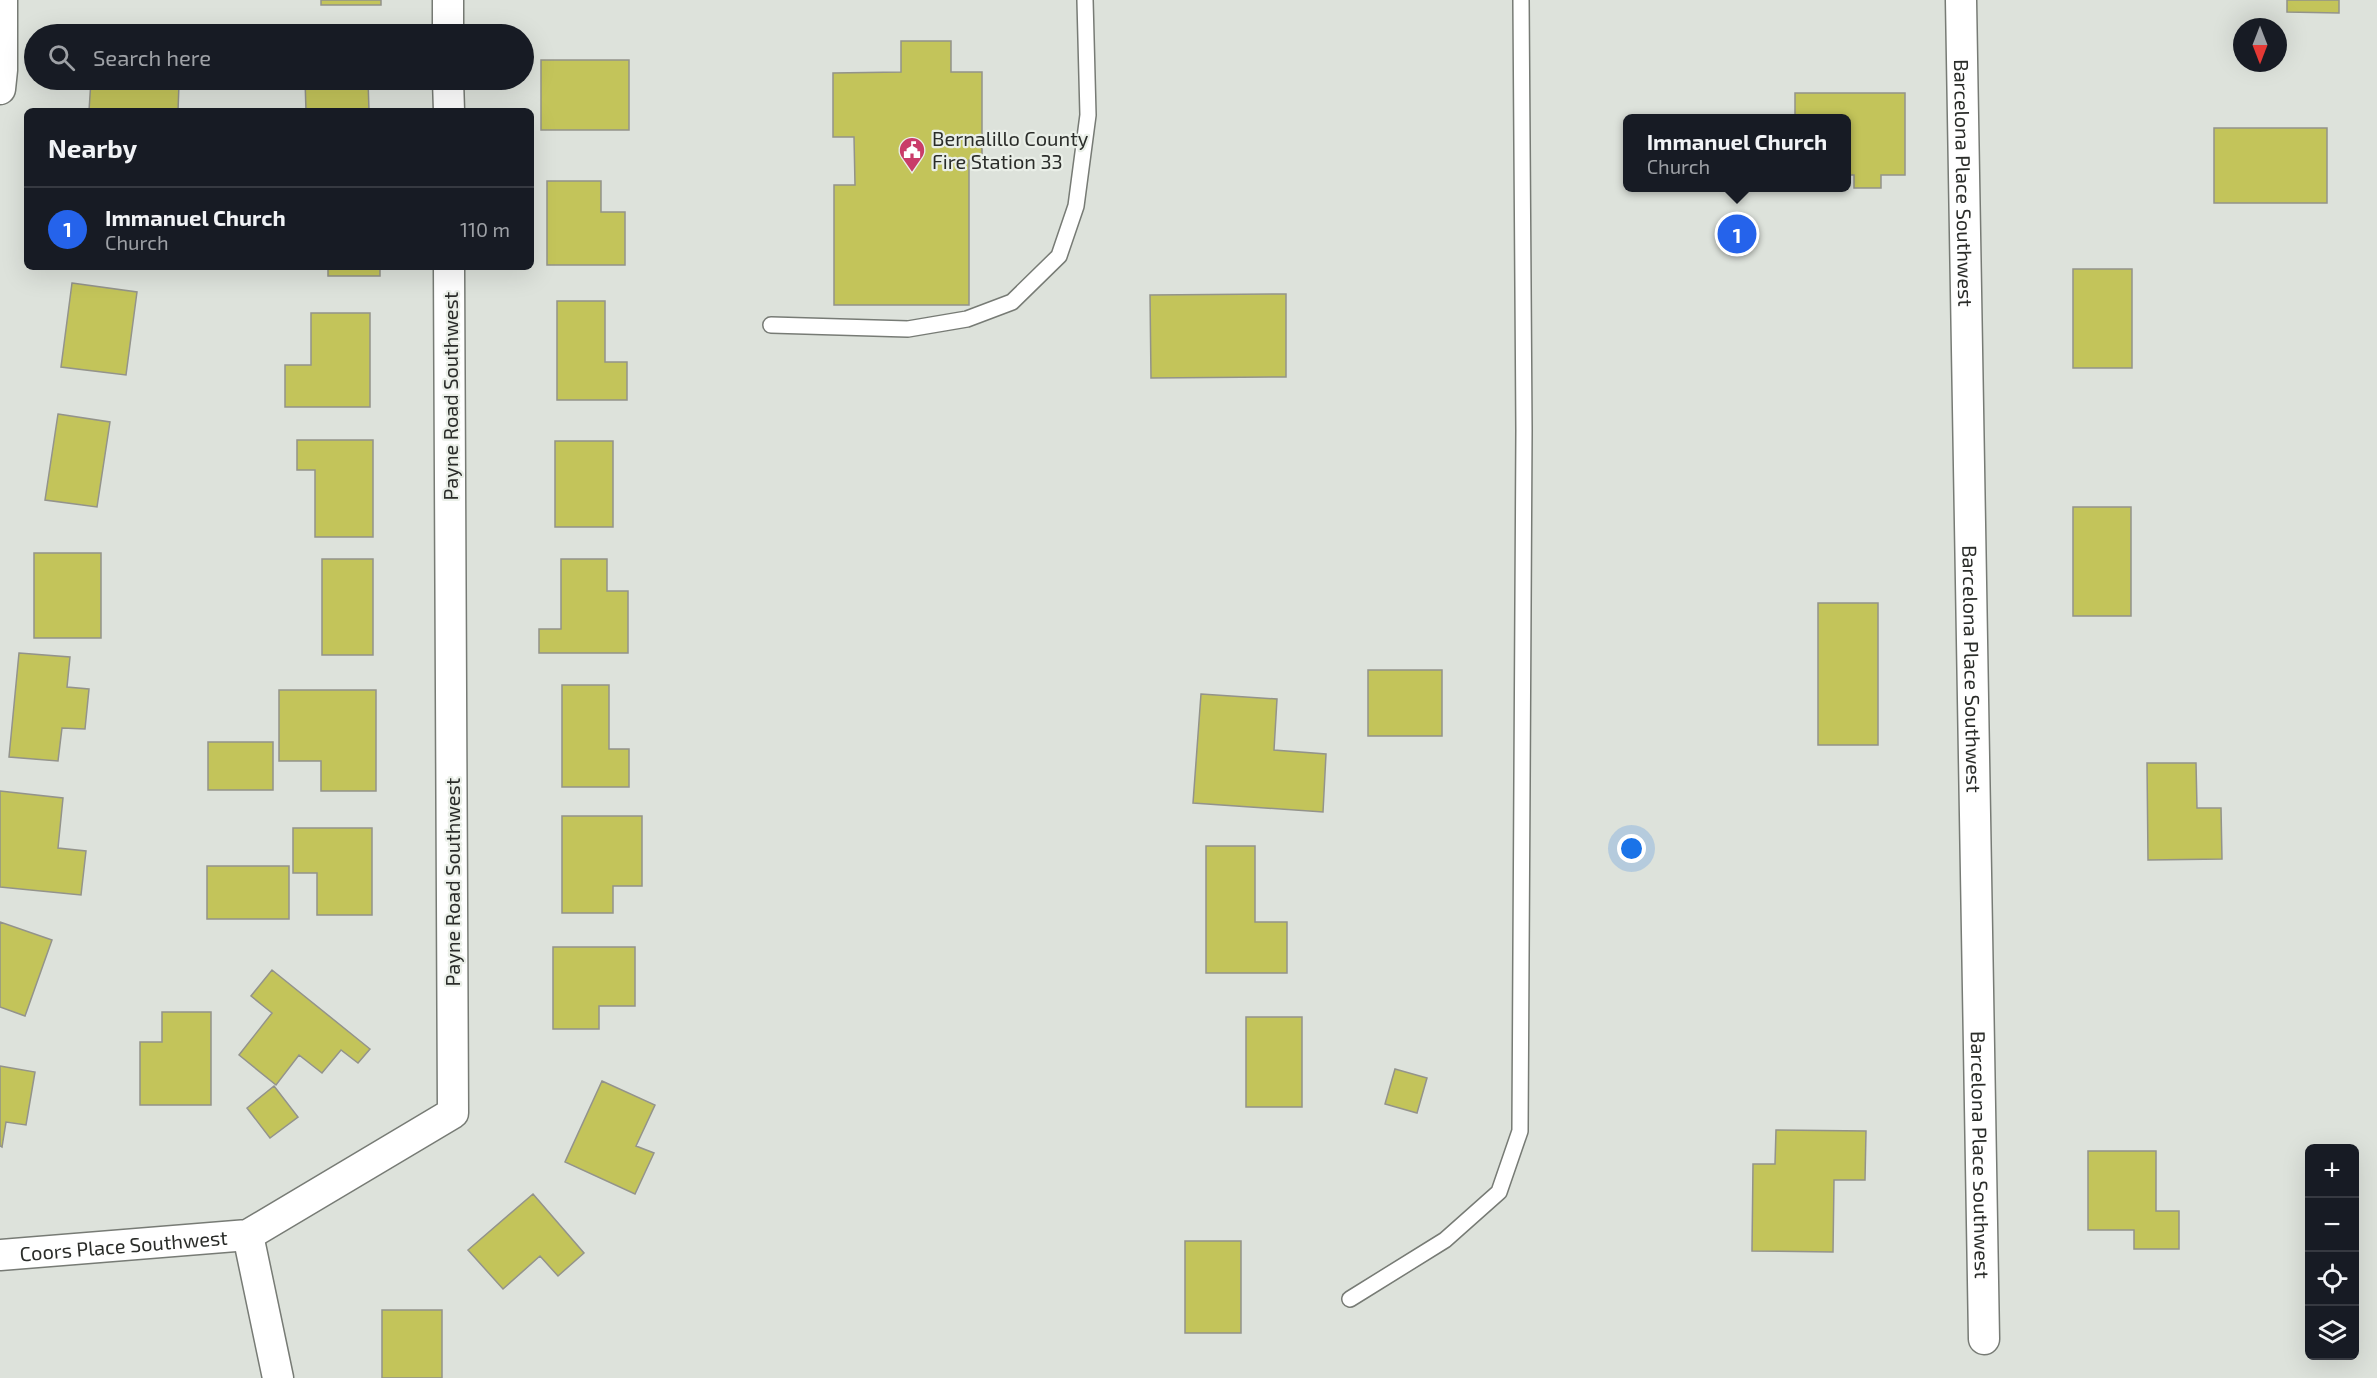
<!DOCTYPE html>
<meta charset="utf-8">
<style>
:root{--surface:#171b24;--page:#242831;--text:#f1f3f6;--muted:#9ea1a6;--line:#363941;--accent:#2563eb}
body{margin:0;font-family:"Exo 2",sans-serif;background:var(--page);color:var(--text)}
.controls{position:absolute;right:18px;bottom:18px;display:grid;overflow:hidden;border-radius:9px;box-shadow:0 6px 24px #0002}
.controls button{width:54px;height:54px;display:grid;place-items:center;padding:0;border:0;border-bottom:2px solid var(--line);background:var(--surface);color:var(--text);font:30px sans-serif}
.compass{position:absolute;left:2233px;top:18px;width:54px;height:54px;border-radius:50%;background:var(--surface);box-shadow:0 6px 24px #0002;rotate:180deg}
.you{position:absolute;left:1632px;top:849px;width:21px;height:21px;margin:-15px;border:4px solid #fff;border-radius:50%;background:#1a73e8;box-shadow:0 0 0 9px #1a73e833}
.badge{display:grid;place-items:center;width:39px;height:39px;border-radius:50%;background:var(--accent);color:#fff;font-size:20px;font-weight:700}
.pin{position:absolute;translate:-50% -50%;border:3px solid #fff;box-shadow:0 2px 6px #0006}
.popup{position:absolute;left:1623px;top:114px;width:228px;height:78px;box-sizing:border-box;display:grid;place-content:center;border-radius:9px;background:var(--surface);filter:drop-shadow(0 2px 4px #0005);font-size:20px;white-space:nowrap;color:var(--muted)}
.popup b{font-size:22px;color:var(--text)}
.popup::after{content:'';position:absolute;left:50%;top:100%;margin-left:-12px;border:12px solid transparent;border-top-color:var(--surface)}
.list{margin:0;padding:0;list-style:none}
h2{display:flex;justify-content:space-between;align-items:center;height:78px;margin:0;padding:0 24px;font-size:26px}
h2 small{font-size:20px;font-weight:400;color:var(--muted)}
.list li{display:grid;grid-template-columns:39px 1fr auto;gap:18px;align-items:center;box-sizing:border-box;height:84px;padding:0 24px;border-top:2px solid var(--line)}
.list b{display:block;font-size:22px;white-space:nowrap}
.list p{margin:0;font-size:20px;white-space:nowrap;color:var(--muted)}
.list em{font-size:20px;font-style:normal;color:var(--muted)}
.icon{flex:none;width:33px;height:33px;fill:none;stroke:currentColor;stroke-width:2;stroke-linecap:round;stroke-linejoin:round}
.map{position:relative;flex:none;width:2377px;height:1378px;overflow:hidden}
.search{position:absolute;background:var(--surface);box-shadow:0 6px 24px #0002;left:24px;top:24px;width:510px;height:66px;display:flex;align-items:center;gap:15px;box-sizing:border-box;padding:0 21px;border-radius:33px;color:var(--muted);font-size:22px}
.panel{position:absolute;background:var(--surface);box-shadow:0 6px 24px #0002;left:24px;top:108px;width:510px;height:162px;border-radius:9px}
.map>svg:first-child{display:block}
</style>
<div class="map">
<svg width="2377" height="1378" viewBox="0 0 2377 1378">
<rect width="100%" height="100%" fill="#dde2db"/>
<path fill="#c3c45a" stroke="#93938b" stroke-width="1.5" d="M321 0H381V5H321Z
M2287 0H2339V13L2287 12Z
M93 31 148 34H93Z
M901 41H951V72H982V160H969V305H834V185H855L854 137H833V73L901 72Z
M541 60H629V130H541Z
M91 80H146L145 83 179 84 178 111H89Z
M305 80H368L369 111H306Z
M1795 93H1905V175H1881V188H1854V175H1846V118H1795Z
M2214 128H2327V203H2214Z
M547 181H601V212H625V265H547Z
M328 267H380V276H328Z
M2073 269H2132V368H2073Z
M72 283 137 292 126 375 61 367Z
M1286 294V377L1151 378 1150 295Z
M557 301H605V362H627V400H557Z
M311 313H370V407H285V365H311Z
M58 414 110 422 97 507 45 500Z
M297 440H373V537H315V470H297Z
M555 441H613V527H555Z
M2073 507H2131V616H2073Z
M34 553H101V638H34Z
M322 559H373V655H322Z
M561 559H607V591H628V653H539V629H561Z
M1818 603H1878V745H1818Z
M19 653 70 657 67 687 89 689 85 729 62 728 58 761 9 757Z
M1368 670H1442V736H1368Z
M562 685H609V749H629V787H562Z
M279 690H376V791H321V761H279Z
M1201 694 1277 699 1274 750 1326 754 1323 812 1193 803Z
M208 742H273V790H208Z
M2147 763H2196L2197 808H2221L2222 859 2148 860Z
M0 791 63 798 58 848 86 851 81 895 0 887Z
M562 816H642V886H613V913H562Z
M293 828H372V915H317V873H293Z
M1206 846H1255V922H1287V973H1206Z
M207 866H289V919H207Z
M0 922 52 940 25 1016 0 1007Z
M553 947H635V1006H599V1029H553Z
M272 970 370 1049 358 1063 341 1050 322 1073 299 1055 276 1085 239 1055 272 1013 251 996Z
M162 1012H211V1105H140V1042H162Z
M1246 1017H1302V1107H1246Z
M0 1066 35 1072 26 1125 6 1122 2 1147 0 1146Z
M1395 1069 1427 1078 1417 1113 1385 1104Z
M602 1081 655 1105 636 1146 654 1153 635 1194 565 1162Z
M274 1086 298 1117 270 1138 247 1108Z
M1776 1130 1866 1131 1865 1180H1834L1833 1252 1752 1251 1753 1164H1775Z
M2088 1151H2156V1211H2179V1249H2134V1230H2088Z
M533 1194 584 1253 558 1276 540 1256 503 1289 468 1250Z
M1185 1241H1241V1333H1185Z
M382 1310H442V1378H382Z"/>
<g fill="none" stroke-linecap="round" stroke-linejoin="round">
<g stroke="#777b75" stroke-width="18">
<path id="service" d="M771 325 908 329 967 319 1012 302 1059 256 1076 206 1088 115 1085 0
M1350 1299 1445 1240 1499 1192 1520 1131 1524 430 1521 0"/>
</g>
<g stroke="#777b75" stroke-width="33">
<g id="minor">
<path d="M448 0V34"/>
<path id="s1" d="M1961 0 1984 1339"/>
<path d="M448 80 449 111"/>
<path d="M0 89 2 70V0"/>
<path d="M248 1235 278 1378"/>
<path id="s2" d="M0 1255 248 1235 453 1113 449 267"/>
</g>
</g>
<use href="#service" stroke="#fff" stroke-width="15"/>
<use href="#minor" stroke="#fff" stroke-width="30"/>
</g>
<defs>
<g id="civic-pin" transform="scale(1.35)"><path d="M0 17L-7.5 6A9.5 9.5 0 1 1 7.5 6Z" fill="#c93c69" stroke="#eaefe8"/><path d="M-.6-6.5H3V-4.5H.6V-3L4-1V1h2V6H-6V1h2V-1L-.6-3ZM-1.2 2.5V6h2.4V2.5Z" fill="#fff"/></g>
</defs>
<g fill-rule="evenodd">
<use href="#civic-pin" x="912" y="150"/>
</g>
<g text-anchor="middle" dominant-baseline="central" stroke-width="4.5" stroke-linejoin="round" paint-order="stroke">
<g font-size="20" fill="#2a2c29" stroke="#eaefe8" text-anchor="start">
<text x="932" y="138">Bernalillo County<tspan x="932" dy="23">Fire Station 33</tspan></text>
</g>
<g font-size="20" fill="#2a2c29" stroke="#eaefe8">
<text stroke="none"><textPath href="#s1" startOffset="183">Barcelona Place Southwest</textPath></text>
<text transform="translate(450 396) rotate(-90)">Payne Road Southwest</text>
<text stroke="none"><textPath href="#s1" startOffset="669">Barcelona Place Southwest</textPath></text>
<text transform="translate(452 882) rotate(-90)">Payne Road Southwest</text>
<text stroke="none"><textPath href="#s1" startOffset="1155">Barcelona Place Southwest</textPath></text>
<text stroke="none"><textPath href="#s2" startOffset="124">Coors Place Southwest</textPath></text>
</g>
</g>
</svg>
<div class="controls">
<button>+</button>
<button>−</button>
<button><svg class="icon" aria-label="locate" viewBox="0 0 24 24"><circle cx="12" cy="12" r="6"/><path d="M12 2v4M12 18v4M2 12h4M18 12h4"/></svg></button>
<button><svg class="icon" aria-label="layers" viewBox="0 0 24 24"><path d="M12 4l9 5-9 5-9-5zM3 14l9 5 9-5"/></svg></button>
</div>
<svg class="compass" viewBox="-18 -18 36 36"><path d="M0-13l5 13h-10z" fill="#e53935"/><path d="M0 13l5-13h-10z" fill="#9ea1a6"/></svg>
<div class="you"></div>
<div class="pin badge" style="left:1737px;top:234px">1</div>
<div class="popup"><b>Immanuel Church</b>Church</div>
<div class="search"><svg class="icon" aria-label="search" viewBox="0 0 24 24"><circle cx="10" cy="10" r="6"/><path d="M15 15l6 6"/></svg>Search here</div>
<section class="panel">
<h2>Nearby<small></small></h2>
<ul class="list">
<li><span class="badge">1</span><div><b>Immanuel Church</b><p>Church</p></div><em>110 m</em></li>
</ul>
</section>
</div>
